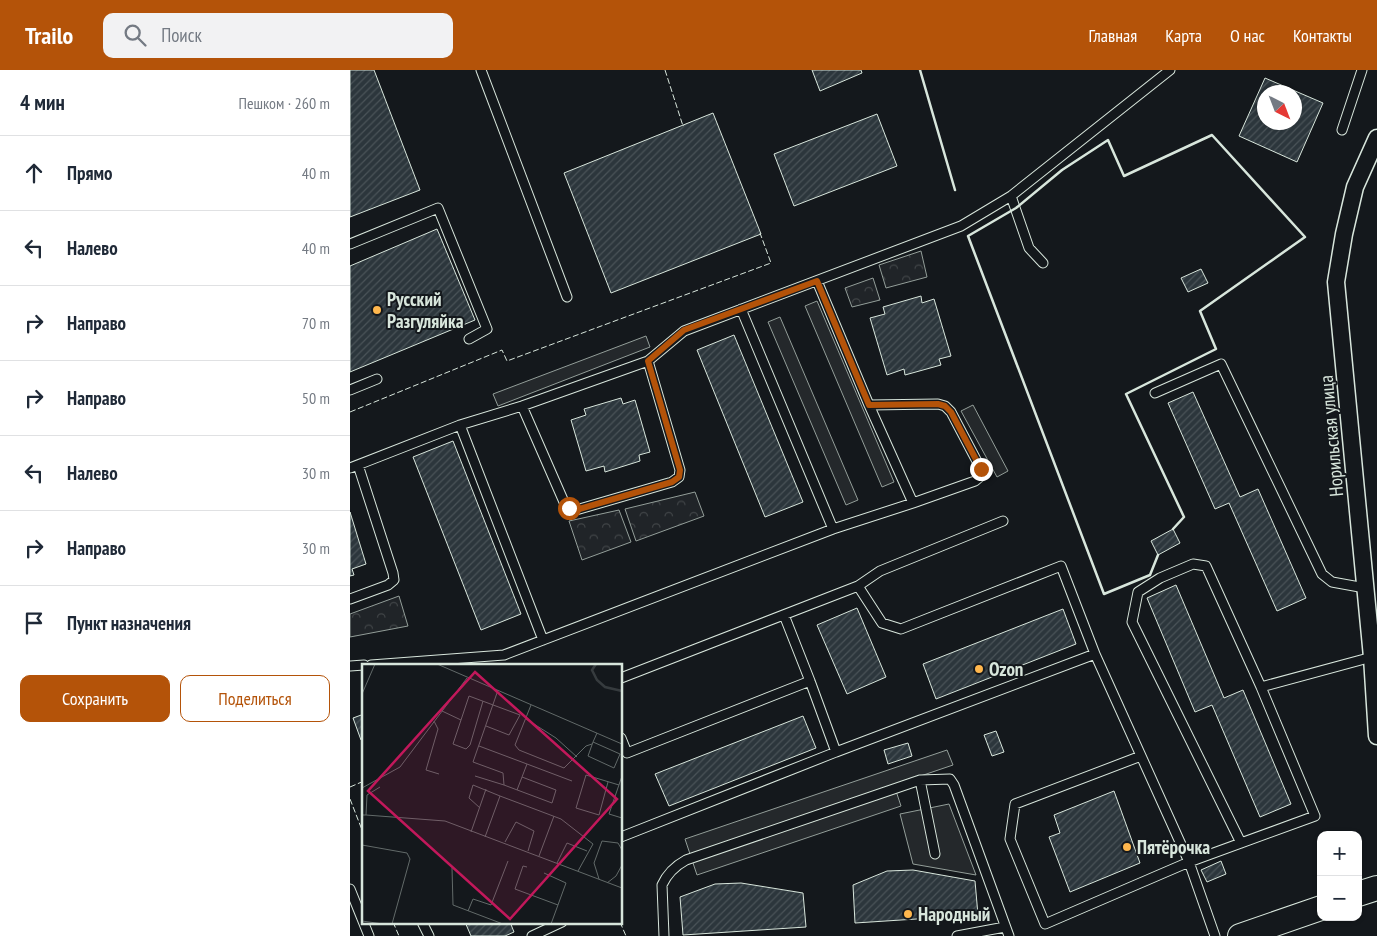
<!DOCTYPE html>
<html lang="ru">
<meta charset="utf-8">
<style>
:root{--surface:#fff;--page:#f2f2f3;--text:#1f2937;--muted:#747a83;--line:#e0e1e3;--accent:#b45309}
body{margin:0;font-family:"PT Sans Narrow",sans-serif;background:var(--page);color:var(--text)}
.controls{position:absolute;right:15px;bottom:15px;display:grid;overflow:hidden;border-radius:10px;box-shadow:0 1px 4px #0004}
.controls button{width:45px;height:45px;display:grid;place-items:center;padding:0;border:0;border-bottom:1px solid var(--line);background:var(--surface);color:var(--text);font:25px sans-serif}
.compass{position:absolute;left:907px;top:15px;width:45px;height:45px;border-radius:50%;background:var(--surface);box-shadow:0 1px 4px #0004;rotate:138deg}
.stop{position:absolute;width:15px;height:15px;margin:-11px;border:4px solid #b45309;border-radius:50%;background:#fff}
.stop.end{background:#b45309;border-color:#fff;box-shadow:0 1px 5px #0008}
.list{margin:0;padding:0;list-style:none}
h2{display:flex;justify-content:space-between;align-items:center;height:65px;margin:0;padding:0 20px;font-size:21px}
h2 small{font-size:16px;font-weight:400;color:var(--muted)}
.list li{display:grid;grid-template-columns:32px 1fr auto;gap:15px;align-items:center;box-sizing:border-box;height:75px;padding:0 20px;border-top:1px solid var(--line)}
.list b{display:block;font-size:19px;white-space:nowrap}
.list em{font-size:16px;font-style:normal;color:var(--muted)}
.actions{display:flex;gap:10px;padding:15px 20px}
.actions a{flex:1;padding:11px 0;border:1px solid var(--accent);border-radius:10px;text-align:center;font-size:18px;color:var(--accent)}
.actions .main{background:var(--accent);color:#fff}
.icon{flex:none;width:28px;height:28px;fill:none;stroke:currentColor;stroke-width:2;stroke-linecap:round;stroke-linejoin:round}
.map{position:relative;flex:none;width:1027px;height:866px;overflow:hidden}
header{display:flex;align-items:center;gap:30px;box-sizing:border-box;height:70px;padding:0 25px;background:var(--accent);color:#fff}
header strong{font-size:24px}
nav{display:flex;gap:28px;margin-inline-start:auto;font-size:18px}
.search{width:350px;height:45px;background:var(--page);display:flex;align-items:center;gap:12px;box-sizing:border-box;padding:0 18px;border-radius:10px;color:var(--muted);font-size:19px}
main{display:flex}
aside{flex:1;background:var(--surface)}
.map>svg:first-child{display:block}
</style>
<header>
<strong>Trailo</strong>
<div class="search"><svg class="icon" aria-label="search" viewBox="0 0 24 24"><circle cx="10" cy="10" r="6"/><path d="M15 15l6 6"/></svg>Поиск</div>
<nav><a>Главная</a><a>Карта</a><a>О нас</a><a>Контакты</a></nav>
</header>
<main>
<aside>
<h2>4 мин<small>Пешком · 260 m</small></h2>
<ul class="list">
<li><svg class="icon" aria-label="ahead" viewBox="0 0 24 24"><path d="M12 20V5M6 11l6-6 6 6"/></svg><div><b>Прямо</b></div><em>40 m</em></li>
<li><svg class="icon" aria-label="left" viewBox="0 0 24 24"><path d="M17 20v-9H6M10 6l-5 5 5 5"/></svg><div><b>Налево</b></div><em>40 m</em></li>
<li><svg class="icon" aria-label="right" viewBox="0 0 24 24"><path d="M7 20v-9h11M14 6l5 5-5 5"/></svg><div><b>Направо</b></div><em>70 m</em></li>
<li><svg class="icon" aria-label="right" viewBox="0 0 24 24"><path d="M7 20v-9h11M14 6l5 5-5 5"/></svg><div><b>Направо</b></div><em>50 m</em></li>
<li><svg class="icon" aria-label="left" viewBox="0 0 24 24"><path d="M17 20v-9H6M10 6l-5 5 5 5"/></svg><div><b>Налево</b></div><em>30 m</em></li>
<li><svg class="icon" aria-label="right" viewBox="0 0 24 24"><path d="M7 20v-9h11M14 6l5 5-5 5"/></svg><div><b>Направо</b></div><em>30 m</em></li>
<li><svg class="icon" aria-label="arrive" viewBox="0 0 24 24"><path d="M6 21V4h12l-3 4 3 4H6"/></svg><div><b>Пункт назначения</b></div></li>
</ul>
<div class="actions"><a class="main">Сохранить</a><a>Поделиться</a></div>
</aside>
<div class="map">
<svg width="1027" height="866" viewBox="0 0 1027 866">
<defs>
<pattern id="forest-crowns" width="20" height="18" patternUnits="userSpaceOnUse" patternTransform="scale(1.25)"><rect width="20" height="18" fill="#202428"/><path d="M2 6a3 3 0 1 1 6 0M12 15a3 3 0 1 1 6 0" fill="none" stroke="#404447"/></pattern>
<pattern id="building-hatch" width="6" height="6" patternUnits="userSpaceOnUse" patternTransform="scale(1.25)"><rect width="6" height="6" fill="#2c363c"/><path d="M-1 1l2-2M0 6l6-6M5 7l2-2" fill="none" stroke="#4a5358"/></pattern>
</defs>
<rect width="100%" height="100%" fill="#14181c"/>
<path fill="url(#forest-crowns)" stroke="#939e99" d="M571 181 577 207 536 218 529 195Z
M523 208 530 230 502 237 495 218Z
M345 422 354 446 286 471 275 439Z
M269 440 281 472 232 490 219 451Z
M49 526 58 556 0 567V544Z"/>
<path fill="#24282b" stroke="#939e99" d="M467 231 544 412 532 417 455 236Z
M430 247 508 430 496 435 418 252Z
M296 266 300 277 148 336 143 324Z
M623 335 658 401 647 407 611 341Z
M597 680 603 695 544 715 551 736 347 805 335 769Z
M599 734 626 805 563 794 550 744Z"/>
<path fill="url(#building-hatch)" stroke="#d8e6dc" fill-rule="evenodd" d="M0 0H24L70 120 0 147Z
M462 0H511L512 3 470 21Z
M915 8 973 33 947 92 889 66ZM914 22H944V52H914Z
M363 43 411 164 261 223 214 103Z
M527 44 547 96 444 136 424 84Z
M87 159 125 250 0 302V196Z
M851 199 858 213 838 222 831 208Z
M571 226 572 233 584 229 601 286 589 289 591 295 555 305 554 299 537 305 520 248 535 244 533 237Z
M384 265 453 432 415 447 347 280Z
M843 322 890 427 908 419 956 528 927 541 879 433 865 439 818 333Z
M271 328 273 334 285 330 300 382 289 385 290 391 255 402 254 396 236 401 221 350 236 345 234 339Z
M103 371 171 544 131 560 63 387Z
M0 442 16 494 2 499 4 505 0 506Z
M823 459 830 473 808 485 801 471Z
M826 515 874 628 893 620 941 734 910 747 862 635 845 642 797 528Z
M507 538 536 607 497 624 467 555Z
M713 539 726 574 586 629 573 594Z
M14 644V669L11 670 3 648Z
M453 646 466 678 319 736 305 704Z
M646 661 654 682 642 686 634 665Z
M558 673 562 686 538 694 534 680Z
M764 721 790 793 720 822 699 767 710 763 704 745Z
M871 791 876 804 857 812 851 800Z
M563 800 625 811 628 845 505 853 503 815 537 801Z
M391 813 453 823 456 857 333 865 330 827 365 814Z
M115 852H160L164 862 155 866H121Z"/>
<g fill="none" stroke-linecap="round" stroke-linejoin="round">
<g stroke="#d8e6dc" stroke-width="11">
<path id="service" d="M131 0 217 227
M992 60 1012 0
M661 126 679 178 693 193
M0 174 88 138 137 259 119 269
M467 211 519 335 563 433
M0 320 27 309
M805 323 871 294 972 504 982 512 1015 518
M172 336 214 432 219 438 226 440 322 412 329 407 330 400 298 291
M110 355 193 570
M0 398 110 355 172 336 298 291 334 261 611 156 661 126 820 0
M483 459 563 433 625 411 631 406V399L601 342 595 336 588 334 519 335
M508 516 530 501 653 451
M0 529 38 515 44 510 43 503 8 395
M434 545 460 611 486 682 745 584
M21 595 154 585 483 459 391 239
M0 596 14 595
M271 608 508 516 532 553 551 559 711 496 745 584 839 792 865 866
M911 617 1022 587
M271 668 277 683 460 611
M791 686 665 734 660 769 695 854 839 792 965 746 911 617 856 496 843 494 810 508 788 522 782 552 891 773
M570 710 585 784
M271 767 486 682
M0 819 19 866
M72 852 79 866
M182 866 212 852
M314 866 312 815C317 804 325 796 336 790L570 710 600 709 604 715 659 866
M607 866 655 857"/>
</g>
<g stroke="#d8e6dc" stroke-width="19">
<path id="minor" d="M1027 68 1005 117 994 164 986 212 1022 587 1027 666"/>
</g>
<g stroke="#d8e6dc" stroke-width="26">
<path id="secondary" d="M1008 824 1027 818
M890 866 971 838"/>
</g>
<use href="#service" stroke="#14181c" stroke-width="9"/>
<use href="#minor" stroke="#14181c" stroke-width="16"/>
<use href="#secondary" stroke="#14181c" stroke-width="24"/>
<path stroke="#d8e6dc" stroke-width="1" stroke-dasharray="6 2.5" stroke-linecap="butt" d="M315 0 333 56 334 55
M0 342 152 280 157 291 421 193 410 163
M0 717 14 711
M0 729 14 765
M14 789V790
M43 852 49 866
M270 852 276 866"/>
<path stroke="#d8e6dc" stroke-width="2.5" d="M570 0 605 120
M808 485 800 505 754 524 618 166 666 138 712 100 758 70 774 106 862 65 955 167 850 241 866 279 776 324 834 447 823 459"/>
</g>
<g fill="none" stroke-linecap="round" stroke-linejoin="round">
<path stroke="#b45309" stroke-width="6" d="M219 438 226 440 322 412 329 407 330 400 298 291 334 260 467 211 519 335 588 334 595 336 601 342 631 399"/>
</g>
<g fill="#ffb74d" stroke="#14181c" stroke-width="2">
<circle cx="27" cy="240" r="5"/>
<circle cx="629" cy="599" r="5"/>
<circle cx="777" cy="777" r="5"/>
<circle cx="558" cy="844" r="5"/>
</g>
<g text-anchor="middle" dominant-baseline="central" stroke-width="4" stroke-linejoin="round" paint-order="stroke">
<g font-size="19" font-weight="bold" fill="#d8e6dc" stroke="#14181c" text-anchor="start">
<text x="37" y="229">Русский<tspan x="37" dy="22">Разгуляйка</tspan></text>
<text x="639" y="599">Ozon</text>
<text x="787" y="777">Пятёрочка</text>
<text x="568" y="844">Народный</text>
</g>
<g font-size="19" fill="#d8e6dc" stroke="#14181c">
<text transform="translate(981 366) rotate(-95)">Норильская улица</text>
</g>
</g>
<g transform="translate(12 594)">
<rect width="260" height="260" fill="#14181c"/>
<path fill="none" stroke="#363b3e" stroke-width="2.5" d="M234 0 230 6 235 16 243 23 260 27"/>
<path fill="none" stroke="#626a69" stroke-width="1" d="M75 0 260 80M136 26 111 98 141 109 142 121 190 139 194 126 160 113M0 30 13 0M121 37 108 81 104 85 91 80 107 32 158 51 147 71 124 62M169 41 153 81 157 86 202 104 224 82 230 80M80 47 99 56M164 55 194 74 215 93M72 57 76 65 64 106 77 110M231 78 258 90 252 104 226 92 231 78 235 69M117 82 165 100 155 126M165 100 210 117M113 112 142 121M260 112 247 150 260 154M246 118 237 151 214 144 224 111 257 121M0 124 38 103 105 14M118 144 107 134 111 121 138 132M0 151H4L5 131 18 123M4 151 83 157 260 224M109 168 124 125M123 173 138 132 199 155 231 180 216 207M143 178 154 158 172 167 166 187M0 181 45 189 48 195 30 260M177 192 192 152M195 199 205 179 225 187M165 203 161 202 153 225 196 241M90 204 91 241 141 260M182 209 204 219 189 260M237 215 232 199 240 177 256 179 260 186M245 219 254 212 260 201M106 247 111 235 129 241 146 197M0 257 21 260"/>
<path fill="#c2185b" fill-opacity="0.15" stroke="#c2185b" stroke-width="2.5" d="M113 8 255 135 148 255 6 127Z"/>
<rect width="260" height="260" fill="none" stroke="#d8e6dc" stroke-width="2.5"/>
</g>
</svg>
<div class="controls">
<button>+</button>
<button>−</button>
</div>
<svg class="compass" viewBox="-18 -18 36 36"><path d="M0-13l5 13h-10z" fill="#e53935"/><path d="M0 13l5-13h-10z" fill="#747a83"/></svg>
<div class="stop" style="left:219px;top:438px"></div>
<div class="stop end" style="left:631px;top:399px"></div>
</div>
</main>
